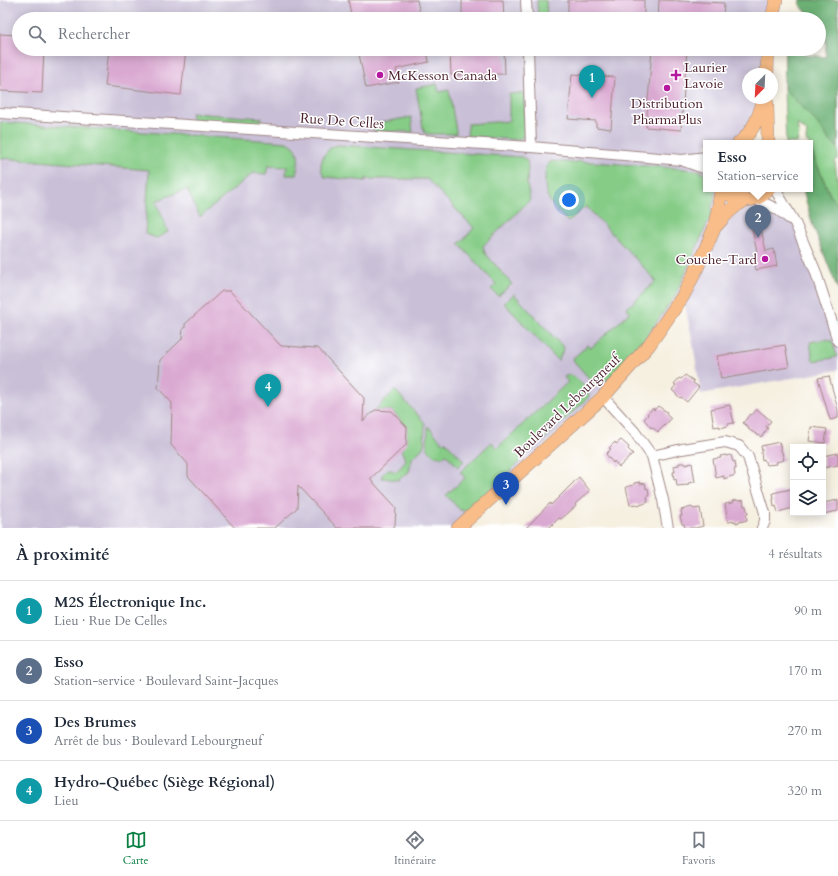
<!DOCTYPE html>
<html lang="fr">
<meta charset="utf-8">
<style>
:root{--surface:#fff;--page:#f6f6f7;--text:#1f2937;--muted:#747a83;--line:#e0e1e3;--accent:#0b8043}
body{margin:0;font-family:Cardo,serif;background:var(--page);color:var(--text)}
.controls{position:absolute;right:12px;bottom:12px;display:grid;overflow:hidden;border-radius:0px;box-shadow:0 2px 10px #0003}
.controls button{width:36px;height:36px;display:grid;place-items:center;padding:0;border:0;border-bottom:1px solid var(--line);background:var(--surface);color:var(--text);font:20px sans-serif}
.compass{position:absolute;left:742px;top:68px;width:36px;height:36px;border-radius:50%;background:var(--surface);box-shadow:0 2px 10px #0003;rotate:204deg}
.you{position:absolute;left:569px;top:200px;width:14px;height:14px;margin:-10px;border:3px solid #fff;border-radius:50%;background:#1a73e8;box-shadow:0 0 0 6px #1a73e833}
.badge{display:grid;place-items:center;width:26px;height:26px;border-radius:50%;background:var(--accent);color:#fff;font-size:13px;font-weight:700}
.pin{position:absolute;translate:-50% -33px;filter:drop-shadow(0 1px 2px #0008)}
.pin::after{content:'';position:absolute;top:21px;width:14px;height:12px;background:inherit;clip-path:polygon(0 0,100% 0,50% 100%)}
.popup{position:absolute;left:703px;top:140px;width:110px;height:52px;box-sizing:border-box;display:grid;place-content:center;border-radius:0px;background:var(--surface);filter:drop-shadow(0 1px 3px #0005);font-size:13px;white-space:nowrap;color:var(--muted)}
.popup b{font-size:15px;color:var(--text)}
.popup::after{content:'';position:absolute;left:50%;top:100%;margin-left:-8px;border:8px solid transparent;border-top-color:var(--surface)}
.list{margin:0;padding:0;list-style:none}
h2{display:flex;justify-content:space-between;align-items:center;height:52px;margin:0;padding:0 16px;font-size:17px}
h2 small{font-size:13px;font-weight:400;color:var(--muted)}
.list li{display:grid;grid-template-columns:26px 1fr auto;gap:12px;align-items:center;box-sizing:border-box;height:60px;padding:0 16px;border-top:1px solid var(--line)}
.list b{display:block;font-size:15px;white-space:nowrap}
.list p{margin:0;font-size:13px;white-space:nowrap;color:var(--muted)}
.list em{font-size:13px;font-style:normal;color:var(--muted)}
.icon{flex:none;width:22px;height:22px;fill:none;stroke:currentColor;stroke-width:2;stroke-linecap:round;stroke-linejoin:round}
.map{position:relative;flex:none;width:838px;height:528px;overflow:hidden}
.search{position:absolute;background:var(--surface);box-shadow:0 2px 10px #0003;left:12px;right:12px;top:12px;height:44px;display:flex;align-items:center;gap:10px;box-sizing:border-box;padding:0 14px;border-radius:22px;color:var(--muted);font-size:15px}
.sheet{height:292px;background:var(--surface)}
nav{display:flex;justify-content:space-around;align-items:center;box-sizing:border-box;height:56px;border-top:1px solid var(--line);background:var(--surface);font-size:11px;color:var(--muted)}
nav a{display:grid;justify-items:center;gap:2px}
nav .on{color:var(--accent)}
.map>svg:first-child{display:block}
</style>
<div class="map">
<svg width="838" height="528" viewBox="0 0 838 528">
<rect width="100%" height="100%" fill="#fff"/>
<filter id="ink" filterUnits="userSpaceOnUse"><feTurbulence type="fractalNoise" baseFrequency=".025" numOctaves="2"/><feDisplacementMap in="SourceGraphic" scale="8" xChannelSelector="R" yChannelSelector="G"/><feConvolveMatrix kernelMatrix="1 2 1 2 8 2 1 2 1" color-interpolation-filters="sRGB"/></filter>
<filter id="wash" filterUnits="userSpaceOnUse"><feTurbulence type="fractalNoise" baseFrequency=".012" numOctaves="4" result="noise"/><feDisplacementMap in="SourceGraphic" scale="16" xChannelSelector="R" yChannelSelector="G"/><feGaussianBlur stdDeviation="0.9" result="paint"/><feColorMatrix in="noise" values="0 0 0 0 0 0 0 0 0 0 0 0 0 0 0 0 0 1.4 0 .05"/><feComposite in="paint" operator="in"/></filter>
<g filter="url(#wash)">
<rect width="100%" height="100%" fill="#f6f0e1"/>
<path fill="#c9bfd7" d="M0 0H776L772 19H19V49H768L767 74H748V98H764L739 143H706V189L751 200 795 223 838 341V370L701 394 692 338 683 297 649 345 458 528H0Z"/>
<path fill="#86cc87" stroke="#687659" d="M537 0H546L547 19H538Z
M800 0H838V158L835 162 838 184V205L830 195 810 148V143H807L806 140 807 132 797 124 799 135 797 143H786L784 89 785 49H801L805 55 826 57V33L819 25V19H813L800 5Z
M437 84 439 92 449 90 456 131V134H428L425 133 423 128 416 88Z
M525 93V135L518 140 467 136 468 124 509 121V94Z
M191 113 262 118V123L191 119Z
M411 117 413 132 374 131 373 124Z
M0 122 287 142C302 148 299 161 296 175H286L287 167 268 166 266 174 253 173 200 217 187 189 156 201 168 232 157 238 145 234 149 170 0 158Z
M337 145 522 157 527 161 528 165 527 184 530 200 483 246 485 253 512 284 498 296 491 289 496 284 459 244 474 228 427 179H365L366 181 325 177 321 170C320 159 326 148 337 145Z
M552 161 576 163 577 161 677 168 702 171 701 173 706 174V189H716L714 200 711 210 713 211 675 296 642 343 623 365 601 386 595 385 572 359 588 345 591 348 630 312 627 308 656 281 586 206 568 222C555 208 544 200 545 179 545 174 545 169 548 164Z
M514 294 564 348 558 361 504 303Z
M826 339 832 341 837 356 833 358 813 361 810 342Z
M568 375C576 375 588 388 589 396L588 398 467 511 460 510 446 495 465 478 460 472 492 442 497 448 568 382 564 377Z
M395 390 425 423 424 445 422 449 412 458 409 472 398 480 382 478V475L388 469 396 472 406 461 401 450 406 444 407 427 392 411 375 410Z
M428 426 443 443 445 441 464 461 458 467 446 454 441 458 437 455 435 457 427 448Z"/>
<path fill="#6cb074" stroke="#5b6850" d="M800 0H838V148L829 140 817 123 784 89 785 49H801L805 55 826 57V33L819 25V19H813L800 5Z
M810 148 830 195 838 205V290L812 223 803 189H810Z"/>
<g id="blocks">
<path fill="#daa9d2" d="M348 0H417L421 19H352Z
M462 0H503L504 19H462Z
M568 0H644V19H623V17L568 18Z
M659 0 724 3 723 19H658Z
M0 34 19 35V49H44L42 93 0 91Z
M109 49H186L181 95 105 86Z
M358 49H427L429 62 396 69 399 82 366 88Z
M450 49H504L505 74 451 75Z
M652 49H687L681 130 646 127Z
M572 74 615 77 611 129 596 127V121L568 119Z
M761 228 766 251 774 249 777 266 756 270 753 253 757 252 752 229Z
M222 291H230L281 346 318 348 364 398 363 421 375 410 392 411 407 427 406 445 370 479 396 507 395 525 393 528H337L298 486 297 508 275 528H235L188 476V464L171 445 172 403 158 388 160 360 182 339 183 328H185V324Z
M785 345 789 367 721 379 717 356Z
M685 375 694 381 693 383 699 387 687 402 681 397 680 398 672 390 676 385 674 384 679 378 681 379Z
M829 376 838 410V418L830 420 818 378Z
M730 405 734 423 728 424V426L720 428V426L714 427 711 409Z
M658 406 667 412 666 414 671 419 658 432 652 427 651 428 644 419 648 415 647 414 653 408 654 410Z
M757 409 771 421 766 427 768 428 761 437 748 429 749 427 743 423 750 414 752 415Z
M811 427 827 429 825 443 809 441Z
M621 440 629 447 628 449 633 454 619 467 614 461 613 463 606 454 611 449 609 448 615 442 616 444Z
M779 442 784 460 776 462 777 464 766 465 764 459 762 460 761 452 762 451 761 446Z
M838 453V465L823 468V456Z
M726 455V456L731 455 733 462 735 461 736 469H734L735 475 724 479V476L716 478 713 459 721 458 720 456Z
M679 463H684L685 465 692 463 695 482 688 483V485L677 486 676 479 674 480 673 472H675L674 466 679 465Z
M579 477 590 491 575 504 576 506 561 519 559 518 549 528H526L550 503 551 505Z
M640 482V484L645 483 646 489 648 488 649 496 647 497 648 502 638 506 637 504 630 505 626 487 634 485V483Z
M791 489 793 495V508L778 512 776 506 774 507 773 499H774L773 493Z
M738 500V501L743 500 744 506H746L748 514H746L747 520 736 523V521L728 522 725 504 733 503 732 501Z
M838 500V511L823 514V503Z
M692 507 693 509 700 508 703 526 696 528H685L684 524H682L680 516H682L681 510Z"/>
</g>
</g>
<g filter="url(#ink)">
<use href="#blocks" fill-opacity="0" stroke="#a08886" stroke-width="1"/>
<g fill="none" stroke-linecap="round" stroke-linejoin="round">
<g stroke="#a08886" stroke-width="12">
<path id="minor" d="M526 0 527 19
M528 49 531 147
M0 113 531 147 682 160 706 157
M684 161 706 169
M775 189 795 223 815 270 838 341
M755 199 777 209 790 219
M603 397 634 431 652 456 663 500 668 528
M652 456 682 449 725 442 739 446 748 457 765 513V521L762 528"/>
</g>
<g stroke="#a08886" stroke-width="14">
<path id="major" d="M772 19 776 0
M767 74 768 49
M767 103 768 143
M739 143C754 131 759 116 764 98
M723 189C736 203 757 204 769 189
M716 226C725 216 732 207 744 201
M458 528 603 397 649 345 683 296 697 268 714 229 719 204 721 189"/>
</g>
<use href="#minor" stroke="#fff" stroke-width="10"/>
<use href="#major" stroke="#f8bd88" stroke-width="13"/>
</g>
</g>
<g fill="#b5179e" stroke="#fff" stroke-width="1.5">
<circle cx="380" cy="75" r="4"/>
<path d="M674 69h4v4h4v4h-4v4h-4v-4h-4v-4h4z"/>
<circle cx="667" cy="88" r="4"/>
<circle cx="765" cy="259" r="4"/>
</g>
<g text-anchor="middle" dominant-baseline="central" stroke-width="3" stroke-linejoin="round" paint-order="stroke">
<g font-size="14" fill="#4a1f2b" stroke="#fff" text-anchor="start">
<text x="684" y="67">Laurier<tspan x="684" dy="16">Lavoie</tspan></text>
<text x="388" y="75">McKesson Canada</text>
<text x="667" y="103" text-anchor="middle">Distribution<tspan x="667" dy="16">PharmaPlus</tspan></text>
<text x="757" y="259" text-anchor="end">Couche-Tard</text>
</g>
<g font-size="14" fill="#4a1f2b" stroke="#fff">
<text transform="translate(342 121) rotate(4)">Rue De Celles</text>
<text transform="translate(567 406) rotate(-44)">Boulevard Lebourgneuf</text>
</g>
</g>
</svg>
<div class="controls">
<button><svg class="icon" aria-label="locate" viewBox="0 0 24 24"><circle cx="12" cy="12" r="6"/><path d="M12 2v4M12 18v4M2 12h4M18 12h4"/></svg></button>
<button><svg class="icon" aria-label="layers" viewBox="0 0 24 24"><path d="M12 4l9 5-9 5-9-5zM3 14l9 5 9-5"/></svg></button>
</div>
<svg class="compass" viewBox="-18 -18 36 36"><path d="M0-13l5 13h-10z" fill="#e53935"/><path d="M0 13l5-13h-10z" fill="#747a83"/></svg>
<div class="you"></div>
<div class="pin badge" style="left:592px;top:98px;background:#0f9aa8">1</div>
<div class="pin badge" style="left:758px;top:238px;background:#5c6f8a">2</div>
<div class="popup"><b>Esso</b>Station-service</div>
<div class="pin badge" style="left:506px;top:505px;background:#1a4fb4">3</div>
<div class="pin badge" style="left:268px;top:407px;background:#0f9aa8">4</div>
<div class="search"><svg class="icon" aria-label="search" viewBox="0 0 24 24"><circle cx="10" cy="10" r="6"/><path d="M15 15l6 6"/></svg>Rechercher</div>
</div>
<section class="sheet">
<h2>À proximité<small>4 résultats</small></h2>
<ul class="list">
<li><span class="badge" style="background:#0f9aa8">1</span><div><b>M2S Électronique Inc.</b><p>Lieu · Rue De Celles</p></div><em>90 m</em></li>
<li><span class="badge" style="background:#5c6f8a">2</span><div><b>Esso</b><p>Station-service · Boulevard Saint-Jacques</p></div><em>170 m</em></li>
<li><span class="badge" style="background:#1a4fb4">3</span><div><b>Des Brumes</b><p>Arrêt de bus · Boulevard Lebourgneuf</p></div><em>270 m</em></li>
<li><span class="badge" style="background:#0f9aa8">4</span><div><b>Hydro-Québec (Siège Régional)</b><p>Lieu</p></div><em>320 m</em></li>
</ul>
</section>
<nav>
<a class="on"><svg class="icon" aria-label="map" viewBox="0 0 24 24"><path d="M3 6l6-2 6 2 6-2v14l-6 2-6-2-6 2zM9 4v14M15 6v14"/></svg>Carte</a>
<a><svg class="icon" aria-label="directions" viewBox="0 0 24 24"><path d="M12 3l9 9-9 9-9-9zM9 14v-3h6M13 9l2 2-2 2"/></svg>Itinéraire</a>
<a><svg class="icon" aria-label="saved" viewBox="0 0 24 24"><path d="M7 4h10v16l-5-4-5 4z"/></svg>Favoris</a>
</nav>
